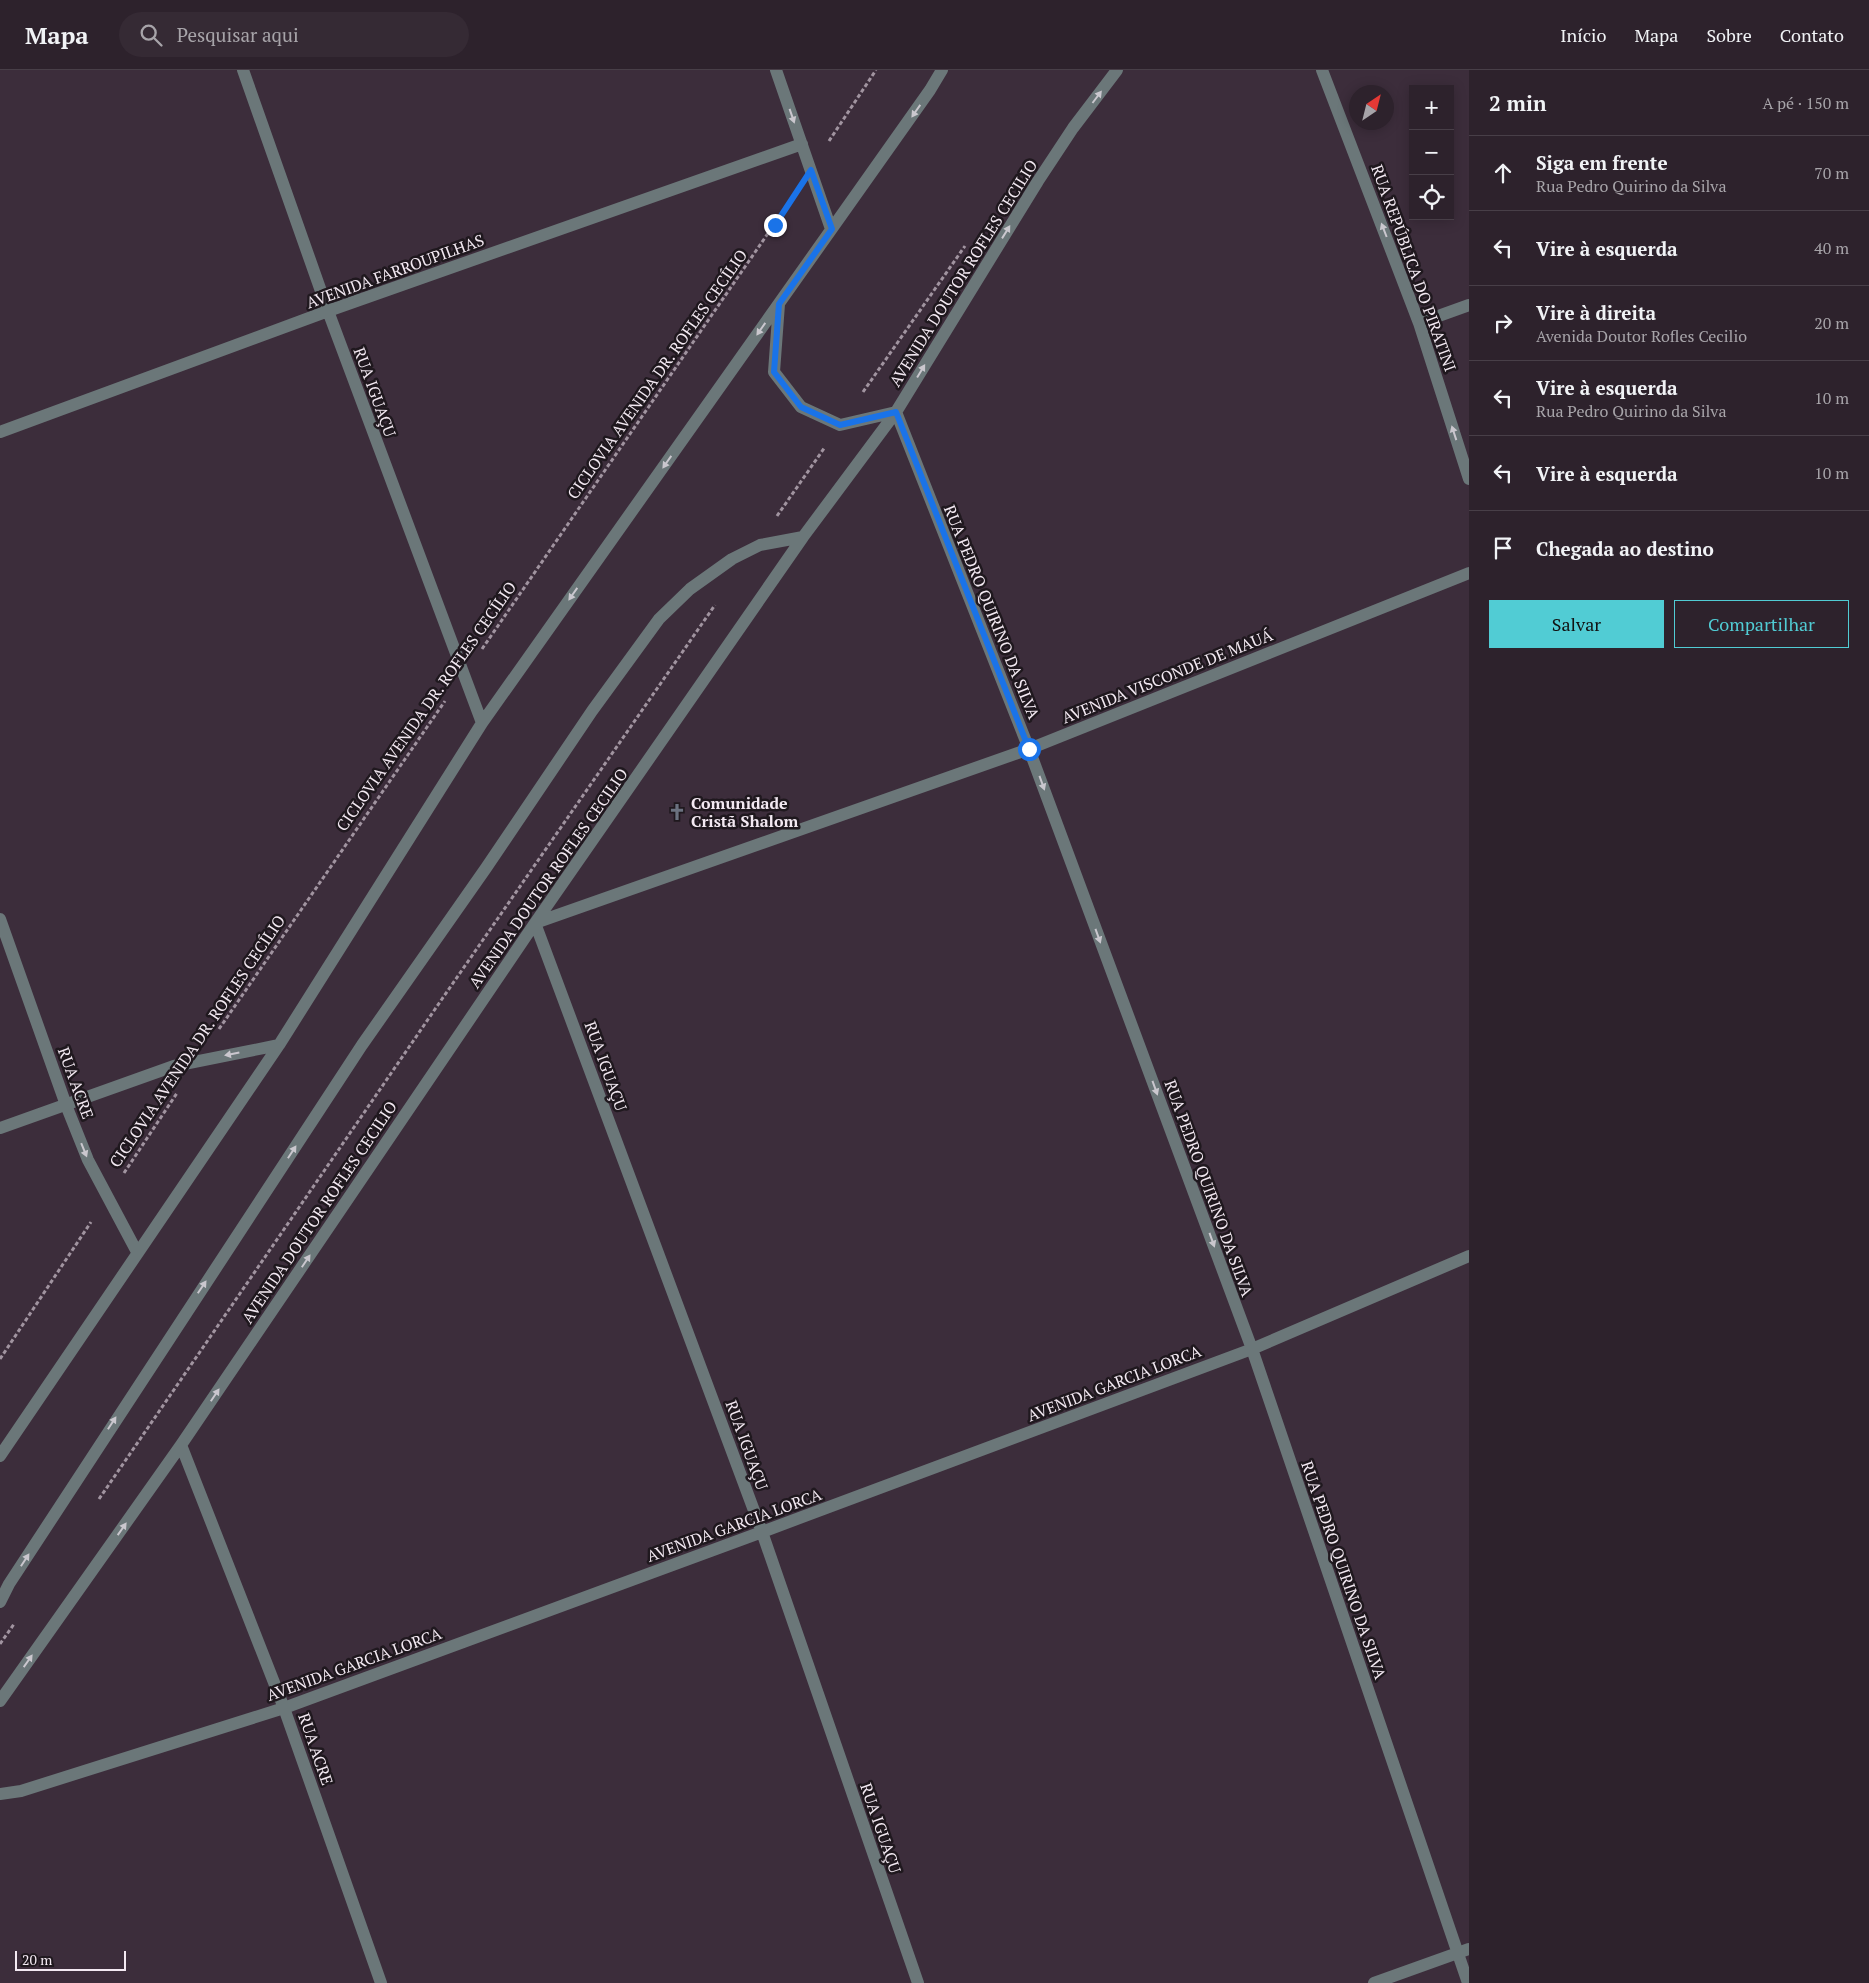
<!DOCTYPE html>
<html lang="pt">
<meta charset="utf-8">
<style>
:root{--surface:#2d222c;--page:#352a34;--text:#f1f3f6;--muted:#a7a4a9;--line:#483f48;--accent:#51ccd4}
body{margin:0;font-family:"PT Serif",serif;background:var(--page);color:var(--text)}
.controls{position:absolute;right:15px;top:15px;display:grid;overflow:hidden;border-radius:0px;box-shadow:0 2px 12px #0003}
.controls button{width:45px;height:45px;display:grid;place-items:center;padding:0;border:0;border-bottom:1px solid var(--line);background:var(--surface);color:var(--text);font:25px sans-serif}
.compass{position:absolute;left:1349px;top:15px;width:45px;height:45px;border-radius:50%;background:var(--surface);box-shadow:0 2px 12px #0003;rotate:35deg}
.scale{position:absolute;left:15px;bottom:12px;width:111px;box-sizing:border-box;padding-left:5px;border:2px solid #f3e9f2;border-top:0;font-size:14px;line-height:18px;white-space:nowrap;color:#f3e9f2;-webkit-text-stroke:4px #1f181e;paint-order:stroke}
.stop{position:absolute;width:15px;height:15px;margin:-11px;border:4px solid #1a73e8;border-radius:50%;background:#fff}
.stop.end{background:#1a73e8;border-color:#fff;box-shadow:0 1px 5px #0008}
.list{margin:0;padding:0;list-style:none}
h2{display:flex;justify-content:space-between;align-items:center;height:65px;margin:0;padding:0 20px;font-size:21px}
h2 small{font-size:16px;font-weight:400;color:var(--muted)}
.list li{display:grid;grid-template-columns:32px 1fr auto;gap:15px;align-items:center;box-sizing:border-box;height:75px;padding:0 20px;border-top:1px solid var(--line)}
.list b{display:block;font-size:19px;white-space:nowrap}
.list p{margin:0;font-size:16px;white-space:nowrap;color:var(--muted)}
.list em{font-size:16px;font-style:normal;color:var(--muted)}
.actions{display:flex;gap:10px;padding:15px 20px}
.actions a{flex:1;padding:11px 0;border:1px solid var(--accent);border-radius:0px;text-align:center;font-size:18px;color:var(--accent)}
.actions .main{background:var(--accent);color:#111}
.icon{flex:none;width:28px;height:28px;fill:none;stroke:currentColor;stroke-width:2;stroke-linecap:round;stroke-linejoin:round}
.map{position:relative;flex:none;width:1469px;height:1913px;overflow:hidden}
header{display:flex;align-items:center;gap:30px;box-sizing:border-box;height:70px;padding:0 25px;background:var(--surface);border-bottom:1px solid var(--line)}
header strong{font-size:24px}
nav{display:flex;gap:28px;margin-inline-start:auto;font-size:18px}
.search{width:350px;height:45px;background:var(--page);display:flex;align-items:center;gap:12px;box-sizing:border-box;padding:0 18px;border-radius:28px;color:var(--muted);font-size:19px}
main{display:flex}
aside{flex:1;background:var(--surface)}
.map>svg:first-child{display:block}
</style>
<header>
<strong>Mapa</strong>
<div class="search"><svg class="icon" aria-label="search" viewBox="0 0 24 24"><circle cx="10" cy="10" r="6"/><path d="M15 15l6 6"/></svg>Pesquisar aqui</div>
<nav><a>Início</a><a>Mapa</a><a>Sobre</a><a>Contato</a></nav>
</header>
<main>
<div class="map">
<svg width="1469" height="1913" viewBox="0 0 1469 1913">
<rect width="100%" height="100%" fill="#3c2d3b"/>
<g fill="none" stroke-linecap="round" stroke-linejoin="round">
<path stroke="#a194a0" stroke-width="3" stroke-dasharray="4 2.5" stroke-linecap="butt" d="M829 71 876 0
M863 322 965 176
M777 446 825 377
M482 579 793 127
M219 959 445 631
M124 1103 177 1023
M0 1289 91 1152
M99 1429 442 929 715 535
M0 1574 14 1554"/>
<path stroke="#6b7779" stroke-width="12" d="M243 0 328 241 482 653
M776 0 831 159
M1322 0 1419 253 1469 409
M779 234 774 302 801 337 840 355 896 342
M1419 253 1469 235
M896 342 1029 679 1252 1279 1468 1913
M0 362 328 241 802 74
M0 849 66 1035 88 1090 137 1182
M0 1058 174 996 279 975
M181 1375 284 1638 381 1913
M0 1386 279 975 482 653 930 20 942 0
M0 1532 9 1514 362 975 486 798 592 641 659 549 690 519 732 489 760 475 803 467
M0 1631 181 1375 535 853 803 467 896 342 1038 111 1073 58 1117 0
M0 1724 21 1721 284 1638 762 1462 1252 1279 1469 1186
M918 1913 762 1462 535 853 1029 679 1469 503
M1374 1913 1469 1879"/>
</g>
<defs><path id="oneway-solid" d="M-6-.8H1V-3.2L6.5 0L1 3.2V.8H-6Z" transform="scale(1.25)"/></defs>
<g fill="#cac7ce">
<use href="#oneway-solid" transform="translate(1097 27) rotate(-53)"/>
<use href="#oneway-solid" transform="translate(916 41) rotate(125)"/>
<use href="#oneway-solid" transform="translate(792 46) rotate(71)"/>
<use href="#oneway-solid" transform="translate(1384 160) rotate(-111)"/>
<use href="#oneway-solid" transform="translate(1006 162) rotate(-58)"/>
<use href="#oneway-solid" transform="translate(761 259) rotate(125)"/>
<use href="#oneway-solid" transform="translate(921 301) rotate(-59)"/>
<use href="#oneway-solid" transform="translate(1454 363) rotate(-108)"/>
<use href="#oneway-solid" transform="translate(667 392) rotate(125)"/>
<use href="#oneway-solid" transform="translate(573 524) rotate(125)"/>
<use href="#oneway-solid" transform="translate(1042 713) rotate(70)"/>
<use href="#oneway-solid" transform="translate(1098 866) rotate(70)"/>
<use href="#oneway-solid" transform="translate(232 984) rotate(169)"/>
<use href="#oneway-solid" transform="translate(1155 1018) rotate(70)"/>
<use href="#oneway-solid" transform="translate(84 1080) rotate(68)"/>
<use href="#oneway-solid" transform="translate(292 1082) rotate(-57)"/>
<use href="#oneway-solid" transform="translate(1212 1170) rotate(70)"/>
<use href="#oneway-solid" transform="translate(306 1191) rotate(-56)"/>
<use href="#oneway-solid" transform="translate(202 1217) rotate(-56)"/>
<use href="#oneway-solid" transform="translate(215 1325) rotate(-56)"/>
<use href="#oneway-solid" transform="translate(112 1353) rotate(-57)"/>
<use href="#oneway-solid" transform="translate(122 1459) rotate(-55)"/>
<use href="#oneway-solid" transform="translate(25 1490) rotate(-57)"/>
<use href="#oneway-solid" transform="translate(28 1591) rotate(-55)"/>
</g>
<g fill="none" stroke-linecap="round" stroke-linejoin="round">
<path stroke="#1a73e8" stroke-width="6" d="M775 155 811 100 832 159 779 234 774 302 801 337 840 355 896 342 1029 679"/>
</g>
<defs>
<g id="church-bare" transform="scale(1.35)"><path d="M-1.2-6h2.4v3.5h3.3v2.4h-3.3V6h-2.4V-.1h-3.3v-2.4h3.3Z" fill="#6b7280" stroke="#1f181e" stroke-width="2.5" paint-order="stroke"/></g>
</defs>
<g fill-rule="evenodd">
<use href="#church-bare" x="677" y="742"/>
</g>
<g text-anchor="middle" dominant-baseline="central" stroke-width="5" stroke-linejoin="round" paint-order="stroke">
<g font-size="16" fill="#f3e9f2" stroke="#1f181e">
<text transform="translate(1414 198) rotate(70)">RUA REPÚBLICA DO PIRATINI</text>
<text transform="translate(395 201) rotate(-20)">AVENIDA FARROUPILHAS</text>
<text transform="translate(963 203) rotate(-58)">AVENIDA DOUTOR ROFLES CECILIO</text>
<text transform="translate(657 304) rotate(-55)">CICLOVIA AVENIDA DR. ROFLES CECÍLIO</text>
<text transform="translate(375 322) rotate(70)">RUA IGUAÇU</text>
<text transform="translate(992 542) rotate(68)">RUA PEDRO QUIRINO DA SILVA</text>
<text transform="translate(1167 606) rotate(-22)">AVENIDA VISCONDE DE MAUÁ</text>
<text transform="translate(426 636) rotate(-55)">CICLOVIA AVENIDA DR. ROFLES CECÍLIO</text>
<text transform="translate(548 808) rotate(-55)">AVENIDA DOUTOR ROFLES CECILIO</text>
<text transform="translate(197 971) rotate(-56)">CICLOVIA AVENIDA DR. ROFLES CECÍLIO</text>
<text transform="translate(606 996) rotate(70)">RUA IGUAÇU</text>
<text transform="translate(76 1013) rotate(70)">RUA ACRE</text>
<text transform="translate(1209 1118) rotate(70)">RUA PEDRO QUIRINO DA SILVA</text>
<text transform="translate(319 1142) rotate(-56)">AVENIDA DOUTOR ROFLES CECILIO</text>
<text transform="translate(1114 1313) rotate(-21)">AVENIDA GARCIA LORCA</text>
<text transform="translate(747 1375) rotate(70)">RUA IGUAÇU</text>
<text transform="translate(734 1455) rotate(-20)">AVENIDA GARCIA LORCA</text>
<text transform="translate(1344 1500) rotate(71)">RUA PEDRO QUIRINO DA SILVA</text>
<text transform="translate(354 1594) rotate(-20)">AVENIDA GARCIA LORCA</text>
<text transform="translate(316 1679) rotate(71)">RUA ACRE</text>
<text transform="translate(881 1758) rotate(71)">RUA IGUAÇU</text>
</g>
<g font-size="16" font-weight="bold" fill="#f3e9f2" stroke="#1f181e" text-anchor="start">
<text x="691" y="733">Comunidade<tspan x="691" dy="18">Cristã Shalom</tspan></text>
</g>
</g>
</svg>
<div class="controls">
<button>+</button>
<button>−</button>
<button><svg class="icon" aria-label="locate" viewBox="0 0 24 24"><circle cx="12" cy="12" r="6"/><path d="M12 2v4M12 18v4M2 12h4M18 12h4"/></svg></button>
</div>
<svg class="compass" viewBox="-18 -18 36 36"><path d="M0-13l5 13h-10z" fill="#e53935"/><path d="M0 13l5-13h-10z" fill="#a7a4a9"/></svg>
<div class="scale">20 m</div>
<div class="stop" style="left:1029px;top:679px"></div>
<div class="stop end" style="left:775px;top:155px"></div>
</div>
<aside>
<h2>2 min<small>A pé · 150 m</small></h2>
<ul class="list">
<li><svg class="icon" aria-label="ahead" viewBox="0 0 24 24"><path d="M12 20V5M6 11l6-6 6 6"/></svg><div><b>Siga em frente</b><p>Rua Pedro Quirino da Silva</p></div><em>70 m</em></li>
<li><svg class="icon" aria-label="left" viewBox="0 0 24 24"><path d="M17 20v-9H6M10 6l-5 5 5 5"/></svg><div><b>Vire à esquerda</b></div><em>40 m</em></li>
<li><svg class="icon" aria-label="right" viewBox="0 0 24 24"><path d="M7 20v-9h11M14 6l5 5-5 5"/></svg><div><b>Vire à direita</b><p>Avenida Doutor Rofles Cecilio</p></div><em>20 m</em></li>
<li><svg class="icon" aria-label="left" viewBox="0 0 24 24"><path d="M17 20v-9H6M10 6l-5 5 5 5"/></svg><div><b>Vire à esquerda</b><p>Rua Pedro Quirino da Silva</p></div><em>10 m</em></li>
<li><svg class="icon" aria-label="left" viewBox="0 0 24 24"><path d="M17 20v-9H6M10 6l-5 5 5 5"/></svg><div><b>Vire à esquerda</b></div><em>10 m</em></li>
<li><svg class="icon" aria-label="arrive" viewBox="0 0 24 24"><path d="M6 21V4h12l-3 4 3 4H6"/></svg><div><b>Chegada ao destino</b></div></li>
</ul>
<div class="actions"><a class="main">Salvar</a><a>Compartilhar</a></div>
</aside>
</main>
